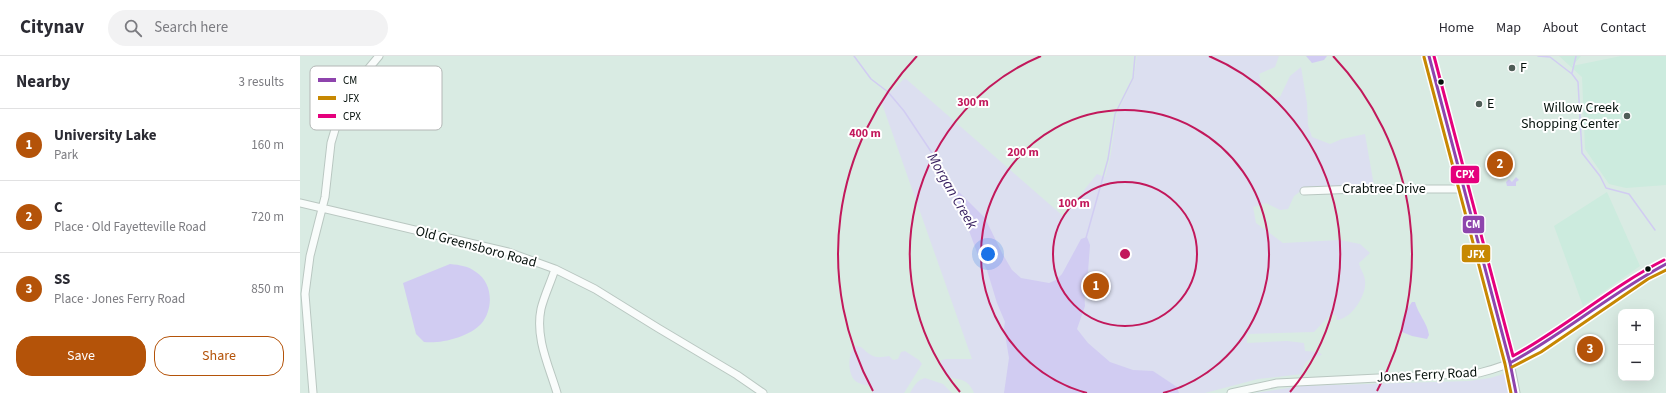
<!DOCTYPE html>
<meta charset="utf-8">
<style>
:root{--surface:#fff;--page:#f2f2f3;--text:#2b2b33;--muted:#7c7c81;--line:#e1e1e2;--accent:#b45309}
body{margin:0;font-family:"Source Sans 3",sans-serif;background:var(--page);color:var(--text)}
.controls{position:absolute;right:12px;bottom:12px;display:grid;overflow:hidden;border-radius:8px;box-shadow:0 4px 16px #0002}
.controls button{width:36px;height:36px;display:grid;place-items:center;padding:0;border:0;border-bottom:1px solid var(--line);background:var(--surface);color:var(--text);font:20px sans-serif}
.you{position:absolute;left:688px;top:198px;width:14px;height:14px;margin:-10px;border:3px solid #fff;border-radius:50%;background:#1a73e8;box-shadow:0 0 0 6px #1a73e833}
.badge{display:grid;place-items:center;width:26px;height:26px;border-radius:50%;background:var(--accent);color:#fff;font-size:13px;font-weight:700}
.pin{position:absolute;translate:-50% -50%;border:2px solid #fff;box-shadow:0 1px 4px #0006}
.list{margin:0;padding:0;list-style:none}
h2{display:flex;justify-content:space-between;align-items:center;height:52px;margin:0;padding:0 16px;font-size:17px}
h2 small{font-size:13px;font-weight:400;color:var(--muted)}
.list li{display:grid;grid-template-columns:26px 1fr auto;gap:12px;align-items:center;box-sizing:border-box;height:72px;padding:0 16px;border-top:1px solid var(--line)}
.list b{display:block;font-size:15px;white-space:nowrap}
.list p{margin:0;font-size:13px;white-space:nowrap;color:var(--muted)}
.list em{font-size:13px;font-style:normal;color:var(--muted)}
.actions{display:flex;gap:8px;padding:12px 16px}
.actions a{flex:1;padding:9px 0;border:1px solid var(--accent);border-radius:16px;text-align:center;font-size:14px;color:var(--accent)}
.actions .main{background:var(--accent);color:#fff}
.icon{flex:none;width:22px;height:22px;fill:none;stroke:currentColor;stroke-width:2;stroke-linecap:round;stroke-linejoin:round}
.map{position:relative;flex:none;width:1366px;height:337px;overflow:hidden}
header{display:flex;align-items:center;gap:24px;box-sizing:border-box;height:56px;padding:0 20px;background:var(--surface);border-bottom:1px solid var(--line)}
header strong{font-size:19px}
nav{display:flex;gap:22px;margin-inline-start:auto;font-size:14px}
.search{width:280px;height:36px;background:var(--page);display:flex;align-items:center;gap:10px;box-sizing:border-box;padding:0 14px;border-radius:22px;color:var(--muted);font-size:15px}
main{display:flex}
aside{flex:1;background:var(--surface)}
.map>svg:first-child{display:block}
</style>
<header>
<strong>Citynav</strong>
<div class="search"><svg class="icon" aria-label="search" viewBox="0 0 24 24"><circle cx="10" cy="10" r="6"/><path d="M15 15l6 6"/></svg>Search here</div>
<nav><a>Home</a><a>Map</a><a>About</a><a>Contact</a></nav>
</header>
<main>
<aside>
<h2>Nearby<small>3 results</small></h2>
<ul class="list">
<li><span class="badge">1</span><div><b>University Lake</b><p>Park</p></div><em>160 m</em></li>
<li><span class="badge">2</span><div><b>C</b><p>Place · Old Fayetteville Road</p></div><em>720 m</em></li>
<li><span class="badge">3</span><div><b>SS</b><p>Place · Jones Ferry Road</p></div><em>850 m</em></li>
</ul>
<div class="actions"><a class="main">Save</a><a>Share</a></div>
</aside>
<div class="map">
<svg width="1366" height="337" viewBox="0 0 1366 337">
<rect width="100%" height="100%" fill="#d9ebe3"/>
<path fill="#ccebde" d="M1259 0H1281L1272 10 1321 0H1366V129L1326 132 1309 128 1285 93 1282 21Z
M1307 136 1340 210 1283 250 1254 170Z"/>
<path fill="#dcdff0" d="M837 0H979L975 11 959 18 962 33 972 42 980 41 990 20 1001 11 1007 47 1008 69 1012 81 1030 88 1042 83 1065 78 1074 130 1005 132 994 140 988 153 980 154 966 147 953 151 956 167 983 187 1040 184 1060 188 1070 197 1059 207C1060 213 1065 219 1065 225 1067 239 1051 264 1036 264L1037 260 1031 258 1014 276 947 278V287L987 285 1004 287 1005 295 1019 296 1022 299C1010 302 1003 305 1002 318L958 323 905 337H674C665 312 642 334 641 304L647 303H672L581 45 605 22 763 160 797 118 805 121 810 103 817 58 834 22Z
M556 290 561 291C571 300 574 303 589 300L593 304 598 303 601 296 605 295 619 304 622 308 604 337H573L570 330C566 329 560 328 557 326 547 320 547 296 556 290Z
M1204 318 1210 319 1213 337H955L1002 330 1169 325 1190 322Z
M625 322 643 328 652 337H610C614 330 617 324 625 322Z"/>
<path fill="#d1ccf2" d="M1006 0H1027L1024 4 1012 7Z
M1216 121 1219 124 1216 126V130H1207L1206 126 1209 123 1212 126Z
M652 131 660 137 685 162 702 197 712 214 721 222 749 227 756 224 762 218 781 183 787 181 790 189 788 216 784 233 785 250 777 273 788 287 810 306 833 314 853 315 877 331 879 337H704L709 302 704 272 705 266 697 247 687 214 678 199 665 164 656 149Z
M150 208C160 209 168 210 176 216 193 227 194 253 181 268 169 281 141 288 124 286L116 278 103 227Z
M1112 246H1115C1118 258 1127 266 1129 279L1127 283 1112 280 1102 276C1099 264 1106 255 1112 246Z"/>
<g fill="none" stroke-linecap="round" stroke-linejoin="round">
<path stroke="#d1ccf2" stroke-width="1.5" d="M554 0 571 23 588 36 604 55 634 100 653 133
M1238 0 1250 1 1272 18 1278 26 1282 97 1300 120 1306 132 1329 138 1355 174
M1272 17 1276 0
M786 182 808 103 815 58 833 22 835 0"/>
<g stroke="#b9c7c1" stroke-width="9">
<path id="minor" d="M1129 0 1210 307 1216 337
M1004 135 1059 133H1164
M0 147 208 196 255 213 295 233 358 272 437 319 463 337
M255 213C251 226 244 240 241 253 235 282 249 310 257 337
M13 337 5 238 10 200 25 141 31 87 39 60 51 36 59 24 79 0
M931 337 977 327 1179 317C1195 313 1210 308 1225 300 1273 270 1316 233 1366 208"/>
</g>
<use href="#minor" stroke="#f9fcfb" stroke-width="7"/>
<g stroke="#fff" stroke-width="6">
<path id="bus-1" d="M1129 0 1210 307 1216 337
M1210 307C1264 278 1311 237 1366 208"/>
</g>
<g stroke="#fff" stroke-width="6">
<path id="bus-2" d="M1124 1 1205 308 1211 337
M1212 311 1241 296 1348 223 1366 214"/>
</g>
<g stroke="#fff" stroke-width="6">
<path id="bus-3" d="M1134 0 1213 300C1266 271 1311 231 1364 204"/>
</g>
<use href="#bus-1" stroke="#8e44ad" stroke-width="3"/>
<use href="#bus-2" stroke="#c78802" stroke-width="3"/>
<use href="#bus-3" stroke="#e5007d" stroke-width="3"/>
</g>
<g fill="none" stroke="#c2185b" stroke-width="2">
<circle cx="825" cy="198" r="72"/>
<path d="M787 337A144 144 0 1 1 863 337"/>
<path d="M660 336A215 215 0 0 1 741 0M909 0A215 215 0 0 1 990 336"/>
<path d="M573 335A287 287 0 0 1 617 0M1033 0A287 287 0 0 1 1077 335"/>
</g>
<g fill="#4f5d57" stroke="#fff" stroke-width="1.5">
<circle cx="1212" cy="12" r="4"/>
<circle cx="1179" cy="48" r="4"/>
<circle cx="1327" cy="60" r="4"/>
</g>
<g fill="#05100b" stroke="#fff" stroke-width="1.5">
<circle cx="1141" cy="26" r="3.5"/>
<circle cx="1348" cy="213" r="3.5"/>
</g>
<g text-anchor="middle" dominant-baseline="central" stroke-width="4" stroke-linejoin="round" paint-order="stroke">
<g font-size="14" fill="#05100b" stroke="#fff" text-anchor="start">
<text x="1220" y="12">F</text>
<text x="1187" y="48">E</text>
<text x="1319" y="52" text-anchor="end">Willow Creek<tspan x="1319" dy="16">Shopping Center</tspan></text>
</g>
<g font-size="14" fill="#05100b" stroke="#fff">
<text x="1084" y="133">Crabtree Drive</text>
<text transform="translate(176 191) rotate(15)">Old Greensboro Road</text>
<text transform="translate(1127 319) rotate(-3)">Jones Ferry Road</text>
</g>
<g font-size="15" font-style="italic" fill="#361e5f" stroke="#fff">
<text transform="translate(652 135) rotate(60)">Morgan Creek</text>
</g>
</g>
<rect x="10" y="10" width="132" height="64" rx="6" fill="#fff" stroke="#b4b7b6" stroke-width="1"/>
<rect x="18" y="22" width="18" height="4" fill="#8e44ad"/>
<rect x="18" y="40" width="18" height="4" fill="#c78802"/>
<rect x="18" y="58" width="18" height="4" fill="#e5007d"/>
<g font-size="11" fill="#05100b">
<text x="43" y="28">CM</text>
<text x="43" y="46">JFX</text>
<text x="43" y="64">CPX</text>
</g>
<circle cx="825" cy="198" r="6" fill="#c2185b" stroke="#fff" stroke-width="2"/>
<g font-size="12" text-anchor="middle" font-weight="bold" fill="#c2185b" stroke="#fff" stroke-width="4" stroke-linejoin="round" paint-order="stroke">
<text x="673" y="50">300 m</text>
<text x="565" y="81">400 m</text>
<text x="723" y="100">200 m</text>
<text x="774" y="151">100 m</text>
</g>
<g stroke="#fff" stroke-width="1.5">
<rect x="1150" y="109" width="30" height="19" rx="4" fill="#e5007d"/>
<rect x="1162" y="159" width="23" height="19" rx="4" fill="#8e44ad"/>
<rect x="1161" y="188" width="30" height="19" rx="4" fill="#c78802"/>
</g>
<g font-size="11" text-anchor="middle" font-weight="bold" fill="#fff">
<text x="1165" y="122">CPX</text>
<text x="1173" y="172">CM</text>
<text x="1176" y="202">JFX</text>
</g>
</svg>
<div class="controls">
<button>+</button>
<button>−</button>
</div>
<div class="you"></div>
<div class="pin badge" style="left:796px;top:230px">1</div>
<div class="pin badge" style="left:1200px;top:108px">2</div>
<div class="pin badge" style="left:1290px;top:293px">3</div>
</div>
</main>
